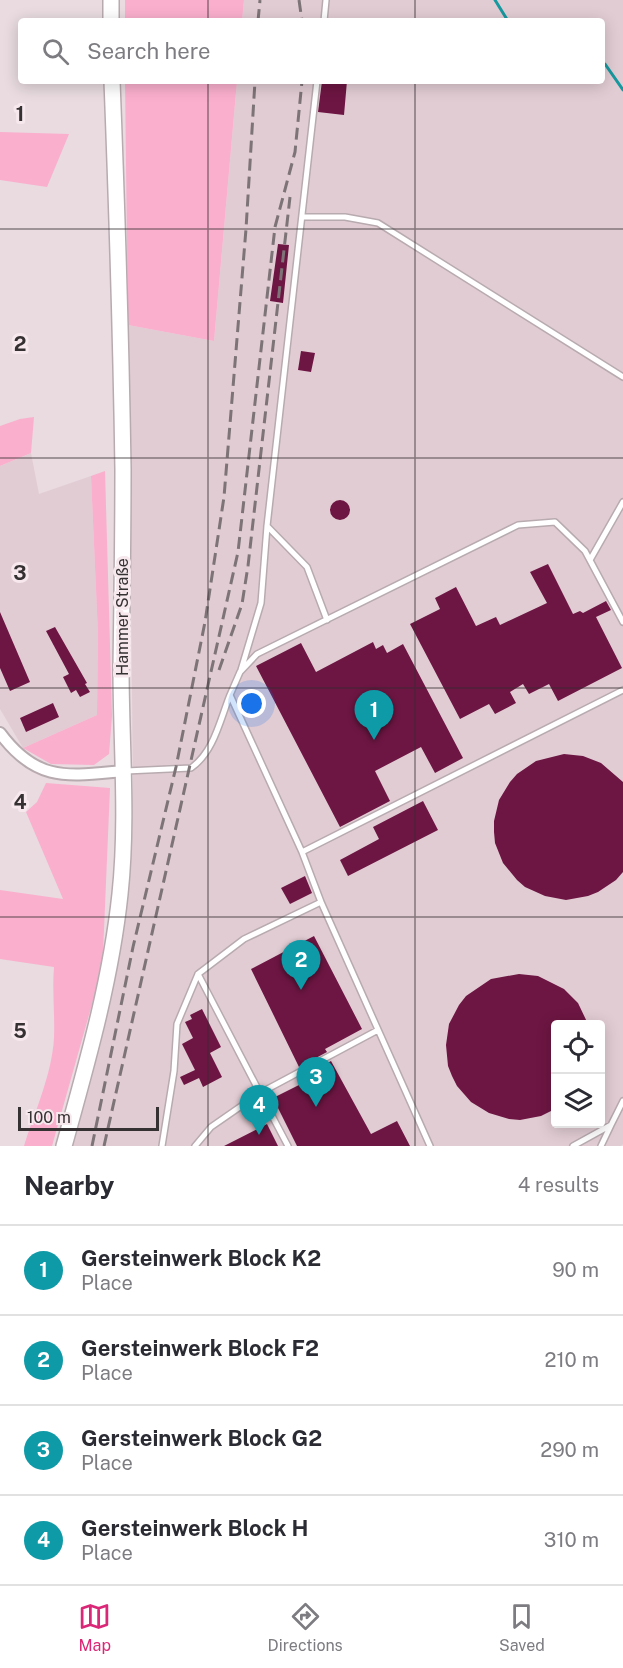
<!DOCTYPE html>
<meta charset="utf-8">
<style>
:root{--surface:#fff;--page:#f2f2f3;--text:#2b2b33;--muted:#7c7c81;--line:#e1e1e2;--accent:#db2777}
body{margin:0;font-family:"Public Sans",sans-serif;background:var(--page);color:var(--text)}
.controls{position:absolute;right:18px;bottom:18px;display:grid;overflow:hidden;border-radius:6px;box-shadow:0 3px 15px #0003}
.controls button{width:54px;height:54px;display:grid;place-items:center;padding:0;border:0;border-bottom:2px solid var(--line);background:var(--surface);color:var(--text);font:30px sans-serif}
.scale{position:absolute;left:18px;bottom:15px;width:141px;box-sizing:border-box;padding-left:6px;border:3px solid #353032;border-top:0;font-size:16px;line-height:21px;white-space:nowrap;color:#353032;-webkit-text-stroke:4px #f6e8ed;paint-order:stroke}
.you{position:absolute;left:252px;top:704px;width:21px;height:21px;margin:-15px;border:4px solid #fff;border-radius:50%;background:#1a73e8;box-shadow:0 0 0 9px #1a73e833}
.badge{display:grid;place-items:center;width:39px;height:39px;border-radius:50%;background:var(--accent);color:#fff;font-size:20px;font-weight:700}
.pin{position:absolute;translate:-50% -50px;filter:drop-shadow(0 2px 3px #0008)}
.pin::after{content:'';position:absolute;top:32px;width:21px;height:18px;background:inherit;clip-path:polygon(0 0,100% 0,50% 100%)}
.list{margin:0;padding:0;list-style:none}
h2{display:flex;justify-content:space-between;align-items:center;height:78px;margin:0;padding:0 24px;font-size:26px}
h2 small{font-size:20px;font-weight:400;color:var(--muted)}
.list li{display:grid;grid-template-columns:39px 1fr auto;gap:18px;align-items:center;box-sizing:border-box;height:90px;padding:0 24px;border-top:2px solid var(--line)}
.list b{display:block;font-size:22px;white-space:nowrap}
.list p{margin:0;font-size:20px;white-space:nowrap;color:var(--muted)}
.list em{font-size:20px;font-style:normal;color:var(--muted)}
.icon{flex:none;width:33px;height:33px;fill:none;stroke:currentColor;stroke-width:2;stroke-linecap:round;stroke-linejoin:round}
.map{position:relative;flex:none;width:623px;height:1146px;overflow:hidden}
.search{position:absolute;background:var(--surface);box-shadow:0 3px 15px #0003;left:18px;right:18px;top:18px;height:66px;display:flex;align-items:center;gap:15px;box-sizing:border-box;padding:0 21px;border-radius:6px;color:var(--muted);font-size:22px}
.sheet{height:438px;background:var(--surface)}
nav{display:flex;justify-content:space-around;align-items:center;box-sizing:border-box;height:84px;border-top:2px solid var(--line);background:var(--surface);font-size:16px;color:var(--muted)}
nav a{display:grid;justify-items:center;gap:3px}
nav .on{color:var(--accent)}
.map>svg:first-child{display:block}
</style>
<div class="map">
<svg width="623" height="1146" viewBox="0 0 623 1146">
<rect width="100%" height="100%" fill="#e9dbe0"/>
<path fill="#e2ccd4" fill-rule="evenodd" d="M244 0H623V1144L621 1146H70L119 949 133 786 128 325 214 341 237 81H602V21H242ZM556 1024H600V1124H556Z
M31 453 39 494 91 476 98 634 97 715 23 748 0 709V466Z"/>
<path fill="#faafcd" d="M125 0H244L242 21H125Z
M125 81H237L214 341 128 325Z
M0 132 69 134 47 187 0 180Z
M34 417 31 453 0 466V426L20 419Z
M105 471 112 716 109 754 94 765 51 764 23 748 97 715 98 634 91 476Z
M46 783 110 788 103 953 96 990 52 1146H24C35 1111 52 1074 54 1038 55 1014 52 991 54 967L0 959V890L63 899 26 812 37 802Z"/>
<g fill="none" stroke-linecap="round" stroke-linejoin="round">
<path stroke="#16999f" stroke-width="3" d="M495 0 508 21
M602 64H605L623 90"/>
</g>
<path fill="#6d1643" d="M322 81H347L344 115 318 112Z
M278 244 289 245 283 303 270 301Z
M301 351 315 353 311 372 298 370Z
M330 510a10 10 0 1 1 20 0a10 10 0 1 1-20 0Z
M548 564 573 614 580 611 583 613 606 601 611 610 596 617 622 668 558 701 549 684 529 694 523 684 510 692 516 703 495 714 489 704 460 719 410 624 440 609 435 598 456 587 476 626 496 617 500 625 547 603 530 572Z
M0 612 30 682 10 691 0 668Z
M55 627 87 683 85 684 90 692 80 697 76 690 71 693 63 677 69 674 46 631Z
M373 642 376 649 383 645 387 653 403 644 463 758 435 773 421 747 375 771 390 801 340 827 256 666 301 643 316 672Z
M53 703 59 717 26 732 20 718Z
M564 754 583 756 601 763 623 782V872L616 880 598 892 588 896 566 900 545 896 525 887 517 880 503 863 495 843 494 832V821L499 800 510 782 517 774 536 761Z
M423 801 438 830 348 876 340 860 379 839 373 827Z
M305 876 312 893 290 904 281 888Z
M314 936 362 1029 325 1049 327 1052 299 1067 251 969Z
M519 974 538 976 564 989 578 1003 588 1024H555V1109L541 1116 520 1120 509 1119 489 1113 471 1102 457 1086 452 1076 448 1066 446 1045 449 1024 459 1005 466 996 491 979Z
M202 1009 221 1047 210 1053 222 1077 203 1087 199 1078 184 1085 180 1077 195 1070 182 1044 193 1038 185 1022 192 1019 190 1015Z
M331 1061 371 1134 397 1121 410 1146H297L273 1098 305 1082 302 1076Z
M267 1124 278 1146H224Z"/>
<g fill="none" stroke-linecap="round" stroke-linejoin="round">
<g stroke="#b8abb0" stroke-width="8">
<path id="service" d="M324 21 326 0
M302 217H345L378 223 623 377
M267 526 307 567 327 620
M590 560 623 502
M241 670 261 603 267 526 317 81
M126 771 191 768C214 752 220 720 230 695
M302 852 623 690
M321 902 430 1146
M611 1125 623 1101
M162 1146 174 1071 177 1024 198 974 244 939 321 902 302 852 230 695 240 672 257 654 518 525 555 522 585 551 623 622
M195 1146 211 1127 260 1093 198 974
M288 1146 260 1093 378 1030
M573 1146 611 1125 601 1146"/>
</g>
<g stroke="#b8abb0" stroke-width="14">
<path id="minor" d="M0 733C37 783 68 776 124 771"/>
</g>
<g stroke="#b8abb0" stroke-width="18">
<path id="secondary" d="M111 0V21
M64 1146C87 1063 111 980 120 894 128 819 121 743 121 668 122 602 123 535 123 469 121 339 117 210 112 81"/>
</g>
<use href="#service" stroke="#fff" stroke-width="5"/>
<use href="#minor" stroke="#fff" stroke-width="10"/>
<use href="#secondary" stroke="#fff" stroke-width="15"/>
<path stroke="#7d7477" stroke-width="3" stroke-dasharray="12 6" stroke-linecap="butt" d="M299 0 302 21
M258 21 260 0
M219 670 242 604 248 566 290 197
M92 1146 133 947 176 767 205 622 224 497 246 229 255 81
M104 1146 238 552 275 227 295 152 302 81"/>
</g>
<path fill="none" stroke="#353032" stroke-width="1.5" stroke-opacity="0.55" d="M208 0V21M415 0V21M208 81V1146M415 81V1146M0 229H623M0 458H623M0 688H623M0 917H623"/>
<g text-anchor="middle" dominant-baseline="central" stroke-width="6" stroke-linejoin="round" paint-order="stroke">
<g font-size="16" fill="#353032" stroke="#f6e8ed">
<text transform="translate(122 617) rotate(-90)">Hammer Straße</text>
</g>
</g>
<g font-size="20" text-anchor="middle" font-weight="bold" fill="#353032" stroke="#f6e8ed" stroke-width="6" stroke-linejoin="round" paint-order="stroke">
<text x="20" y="121">1</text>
<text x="20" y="351">2</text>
<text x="20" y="580">3</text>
<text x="20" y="809">4</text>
<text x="20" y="1038">5</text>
</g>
</svg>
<div class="controls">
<button><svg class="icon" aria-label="locate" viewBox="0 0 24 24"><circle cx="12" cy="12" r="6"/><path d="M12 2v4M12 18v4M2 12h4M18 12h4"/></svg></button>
<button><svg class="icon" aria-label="layers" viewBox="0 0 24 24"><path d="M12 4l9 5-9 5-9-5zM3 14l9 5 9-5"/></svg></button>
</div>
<div class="scale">100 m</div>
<div class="you"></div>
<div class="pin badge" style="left:374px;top:740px;background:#0f9aa8">1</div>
<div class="pin badge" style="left:301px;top:990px;background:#0f9aa8">2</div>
<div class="pin badge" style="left:316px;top:1107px;background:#0f9aa8">3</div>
<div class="pin badge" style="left:259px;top:1135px;background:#0f9aa8">4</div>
<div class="search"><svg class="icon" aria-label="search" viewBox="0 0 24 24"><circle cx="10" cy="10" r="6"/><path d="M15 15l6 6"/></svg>Search here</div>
</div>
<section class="sheet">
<h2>Nearby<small>4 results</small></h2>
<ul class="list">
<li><span class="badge" style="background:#0f9aa8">1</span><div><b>Gersteinwerk Block K2</b><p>Place</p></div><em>90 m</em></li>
<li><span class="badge" style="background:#0f9aa8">2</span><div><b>Gersteinwerk Block F2</b><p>Place</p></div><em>210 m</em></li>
<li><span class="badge" style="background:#0f9aa8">3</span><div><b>Gersteinwerk Block G2</b><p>Place</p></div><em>290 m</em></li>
<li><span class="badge" style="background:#0f9aa8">4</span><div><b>Gersteinwerk Block H</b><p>Place</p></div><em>310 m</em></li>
</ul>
</section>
<nav>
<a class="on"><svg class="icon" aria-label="map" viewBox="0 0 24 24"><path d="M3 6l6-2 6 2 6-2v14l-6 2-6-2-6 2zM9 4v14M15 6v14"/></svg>Map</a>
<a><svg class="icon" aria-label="directions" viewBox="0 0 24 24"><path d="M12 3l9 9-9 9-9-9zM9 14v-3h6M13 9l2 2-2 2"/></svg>Directions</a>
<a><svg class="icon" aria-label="saved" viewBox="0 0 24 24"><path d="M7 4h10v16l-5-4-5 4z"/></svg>Saved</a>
</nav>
